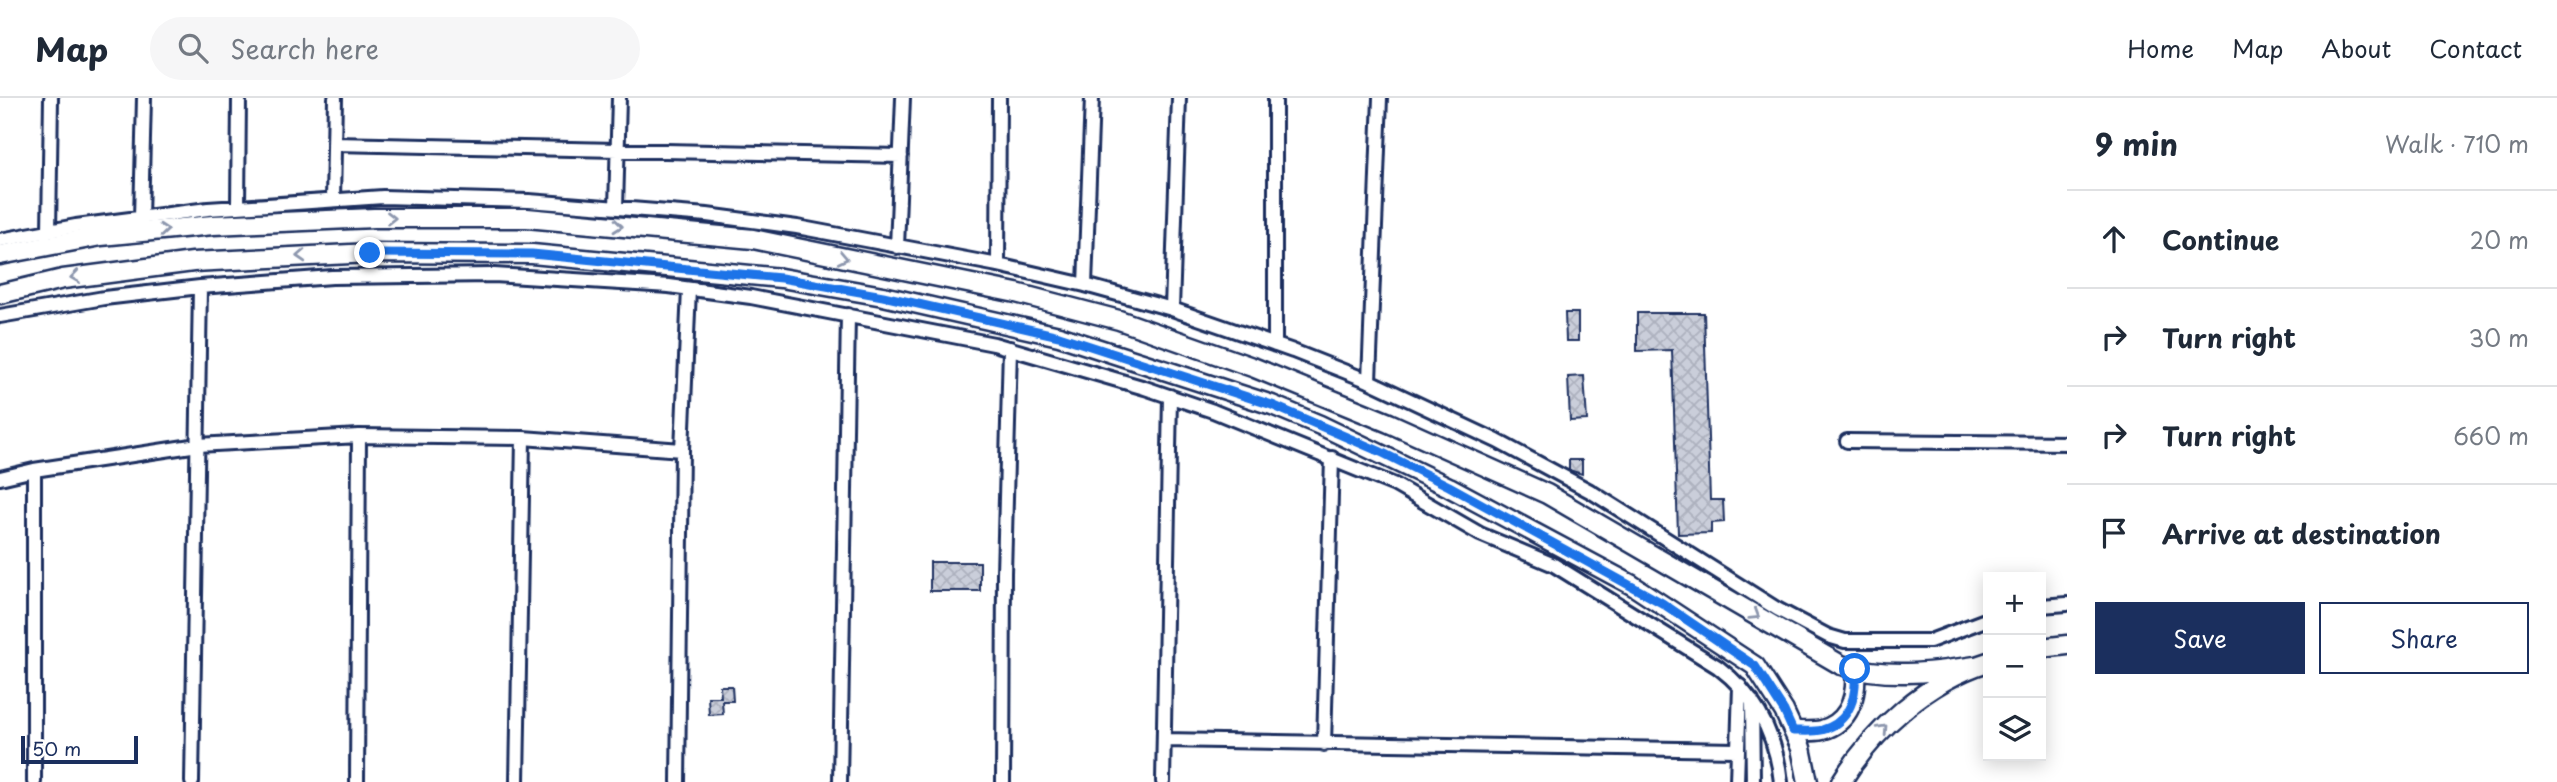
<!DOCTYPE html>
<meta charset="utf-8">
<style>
:root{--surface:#fff;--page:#f6f6f7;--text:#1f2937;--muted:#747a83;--line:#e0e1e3;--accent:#1b2f5e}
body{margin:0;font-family:"Playpen Sans",sans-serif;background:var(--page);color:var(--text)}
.controls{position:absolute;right:21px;bottom:21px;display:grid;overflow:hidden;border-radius:0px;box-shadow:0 4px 18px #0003}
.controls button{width:63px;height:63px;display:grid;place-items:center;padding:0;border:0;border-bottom:2px solid var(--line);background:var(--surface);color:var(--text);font:35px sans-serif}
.scale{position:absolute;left:21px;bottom:18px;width:117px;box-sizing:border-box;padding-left:7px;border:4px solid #1b2f5e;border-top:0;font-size:19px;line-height:24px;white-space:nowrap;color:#1b2f5e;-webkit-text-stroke:5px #fff;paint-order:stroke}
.stop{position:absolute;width:21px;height:21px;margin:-16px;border:5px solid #1a73e8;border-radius:50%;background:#fff}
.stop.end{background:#1a73e8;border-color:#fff;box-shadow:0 2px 7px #0008}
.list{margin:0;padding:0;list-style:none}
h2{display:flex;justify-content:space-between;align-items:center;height:91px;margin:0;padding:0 28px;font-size:30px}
h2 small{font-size:23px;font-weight:400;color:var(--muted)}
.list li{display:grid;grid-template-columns:46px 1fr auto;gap:21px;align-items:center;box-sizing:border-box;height:98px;padding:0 28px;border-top:2px solid var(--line)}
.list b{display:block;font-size:26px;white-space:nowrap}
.list em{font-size:23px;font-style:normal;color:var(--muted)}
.actions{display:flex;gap:14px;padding:21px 28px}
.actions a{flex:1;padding:16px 0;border:2px solid var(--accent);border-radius:0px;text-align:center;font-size:24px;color:var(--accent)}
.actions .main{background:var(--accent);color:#fff}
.icon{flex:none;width:38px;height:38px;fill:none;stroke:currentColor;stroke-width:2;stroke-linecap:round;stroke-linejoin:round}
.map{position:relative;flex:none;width:2067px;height:684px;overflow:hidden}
header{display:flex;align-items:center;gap:42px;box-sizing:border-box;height:98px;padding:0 35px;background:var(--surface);border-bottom:2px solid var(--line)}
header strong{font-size:33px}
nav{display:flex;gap:38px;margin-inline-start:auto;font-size:24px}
.search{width:490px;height:63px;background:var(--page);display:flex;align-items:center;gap:18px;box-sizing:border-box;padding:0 24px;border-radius:38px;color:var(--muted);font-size:26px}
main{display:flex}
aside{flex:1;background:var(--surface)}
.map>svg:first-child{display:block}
</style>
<header>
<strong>Map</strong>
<div class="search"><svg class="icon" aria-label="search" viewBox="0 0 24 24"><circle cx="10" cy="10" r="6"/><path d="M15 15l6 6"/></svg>Search here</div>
<nav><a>Home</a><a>Map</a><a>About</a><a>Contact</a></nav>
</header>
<main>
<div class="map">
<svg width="2067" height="684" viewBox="0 0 2067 684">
<defs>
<pattern id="building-cross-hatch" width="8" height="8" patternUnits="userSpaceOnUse" patternTransform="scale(1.75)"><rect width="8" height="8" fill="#caceda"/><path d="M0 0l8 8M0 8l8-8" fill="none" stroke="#adb1be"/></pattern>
</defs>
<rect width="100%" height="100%" fill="#fff"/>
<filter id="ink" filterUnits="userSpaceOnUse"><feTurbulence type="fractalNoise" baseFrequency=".0143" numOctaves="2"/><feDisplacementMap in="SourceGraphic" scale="14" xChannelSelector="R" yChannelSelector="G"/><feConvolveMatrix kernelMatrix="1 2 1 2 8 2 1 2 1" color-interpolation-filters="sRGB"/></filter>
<g filter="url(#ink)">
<path fill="url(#building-cross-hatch)" stroke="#1b2f5e" stroke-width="2" d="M1565 215H1578V243H1566Z
M1637 215H1704L1710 402H1723L1724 424 1711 425V435L1678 436 1672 252 1637 253Z
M1584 278 1587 322 1570 323 1568 279Z
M1569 362H1582V376L1569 372Z
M930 464H980V493H930Z
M720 588H732L733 603H722L723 616 709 617 708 599H721Z"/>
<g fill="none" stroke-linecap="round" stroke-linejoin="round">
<g stroke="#1b2f5e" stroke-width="18">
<path id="minor" d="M334 46 901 58
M333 102 335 0
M238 109 239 0
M616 110 619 0
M141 120 144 0
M49 133 51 0
M0 142 76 128 208 111 383 99 529 103 707 117 797 129 998 167 1085 187 1172 211 1293 253 1369 283 1497 343 1590 393 1777 511 1828 538 1845 543H1930L1988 521
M897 149 903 0
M998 167 999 0
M1085 187 1092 0
M1172 211 1179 0
M0 218 104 200 200 189 332 179 494 177 669 188 751 199 994 246 1145 290 1213 313 1395 387 1480 436 1554 467 1718 569C1756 598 1776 636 1781 684
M1275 247V0
M1369 283 1380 0
M1847 343 2067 345
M34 372V684
M0 380 34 372 198 347 359 338 523 340 682 352
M2041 508 2067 506
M1752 603 1753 684
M1164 642 1737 652
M1324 646 1332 360
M192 684 200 189
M357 684 359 338
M517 684 523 340
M678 684 682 352 689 191
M840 684 848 217
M1003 684 1004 475 1010 250
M1163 684 1170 298
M1737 684 1740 588"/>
</g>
<g stroke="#1b2f5e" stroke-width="23">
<path id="secondary" d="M0 157 101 138 213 127 374 120H527L753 141 1016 195 1119 222 1255 270 1389 325 1547 396 1841 567C1886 580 1929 575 1975 568
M0 196 63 181 193 164 371 155 532 156 781 180 883 198 1059 238 1272 307 1320 327 1449 389 1632 487 1755 568 1784 613 1801 650 1808 684
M2041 550 2067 547
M1793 633C1802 633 1814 634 1822 632 1851 624 1857 597 1855 571
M1841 684C1874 631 1927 583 1988 564"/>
</g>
<use href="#minor" stroke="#fff" stroke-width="12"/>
<use href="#secondary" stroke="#fff" stroke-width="18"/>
</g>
<defs><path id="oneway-chevron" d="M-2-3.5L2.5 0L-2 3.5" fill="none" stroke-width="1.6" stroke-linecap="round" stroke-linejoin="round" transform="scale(1.75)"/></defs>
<g stroke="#8d97ae">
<use href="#oneway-chevron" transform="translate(391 120)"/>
<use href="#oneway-chevron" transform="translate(618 128) rotate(5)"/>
<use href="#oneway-chevron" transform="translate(164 132) rotate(-5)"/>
<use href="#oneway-chevron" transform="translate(301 158) rotate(177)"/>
<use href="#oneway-chevron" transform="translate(843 160) rotate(12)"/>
<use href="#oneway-chevron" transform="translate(75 179) rotate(172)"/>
<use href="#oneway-chevron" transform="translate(1755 517) rotate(32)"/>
<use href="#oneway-chevron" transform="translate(1883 631) rotate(-47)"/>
</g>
</g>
<g fill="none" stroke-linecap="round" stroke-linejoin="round" filter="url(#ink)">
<path stroke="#1a73e8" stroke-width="9" d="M370 155 532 156 781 180 883 198 1059 238 1272 307 1381 354 1449 388 1662 505 1755 568 1784 613 1793 633C1802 633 1814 634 1822 632 1851 624 1857 597 1855 571"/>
</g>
</svg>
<div class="controls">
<button>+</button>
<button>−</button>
<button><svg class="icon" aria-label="layers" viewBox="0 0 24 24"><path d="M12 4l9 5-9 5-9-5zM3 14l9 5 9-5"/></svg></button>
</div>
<div class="scale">50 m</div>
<div class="stop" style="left:1855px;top:571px"></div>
<div class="stop end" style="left:370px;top:155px"></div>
</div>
<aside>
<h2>9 min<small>Walk · 710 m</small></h2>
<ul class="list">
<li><svg class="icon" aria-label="ahead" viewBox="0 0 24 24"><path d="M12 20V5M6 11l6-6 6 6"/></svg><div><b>Continue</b></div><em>20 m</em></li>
<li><svg class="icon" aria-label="right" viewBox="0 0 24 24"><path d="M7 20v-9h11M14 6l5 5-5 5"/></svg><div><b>Turn right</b></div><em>30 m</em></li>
<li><svg class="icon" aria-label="right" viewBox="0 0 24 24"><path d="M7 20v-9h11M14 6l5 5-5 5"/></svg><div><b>Turn right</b></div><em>660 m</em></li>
<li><svg class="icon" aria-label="arrive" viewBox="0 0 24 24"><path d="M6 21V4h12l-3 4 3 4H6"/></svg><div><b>Arrive at destination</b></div></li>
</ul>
<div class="actions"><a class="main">Save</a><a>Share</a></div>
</aside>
</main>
